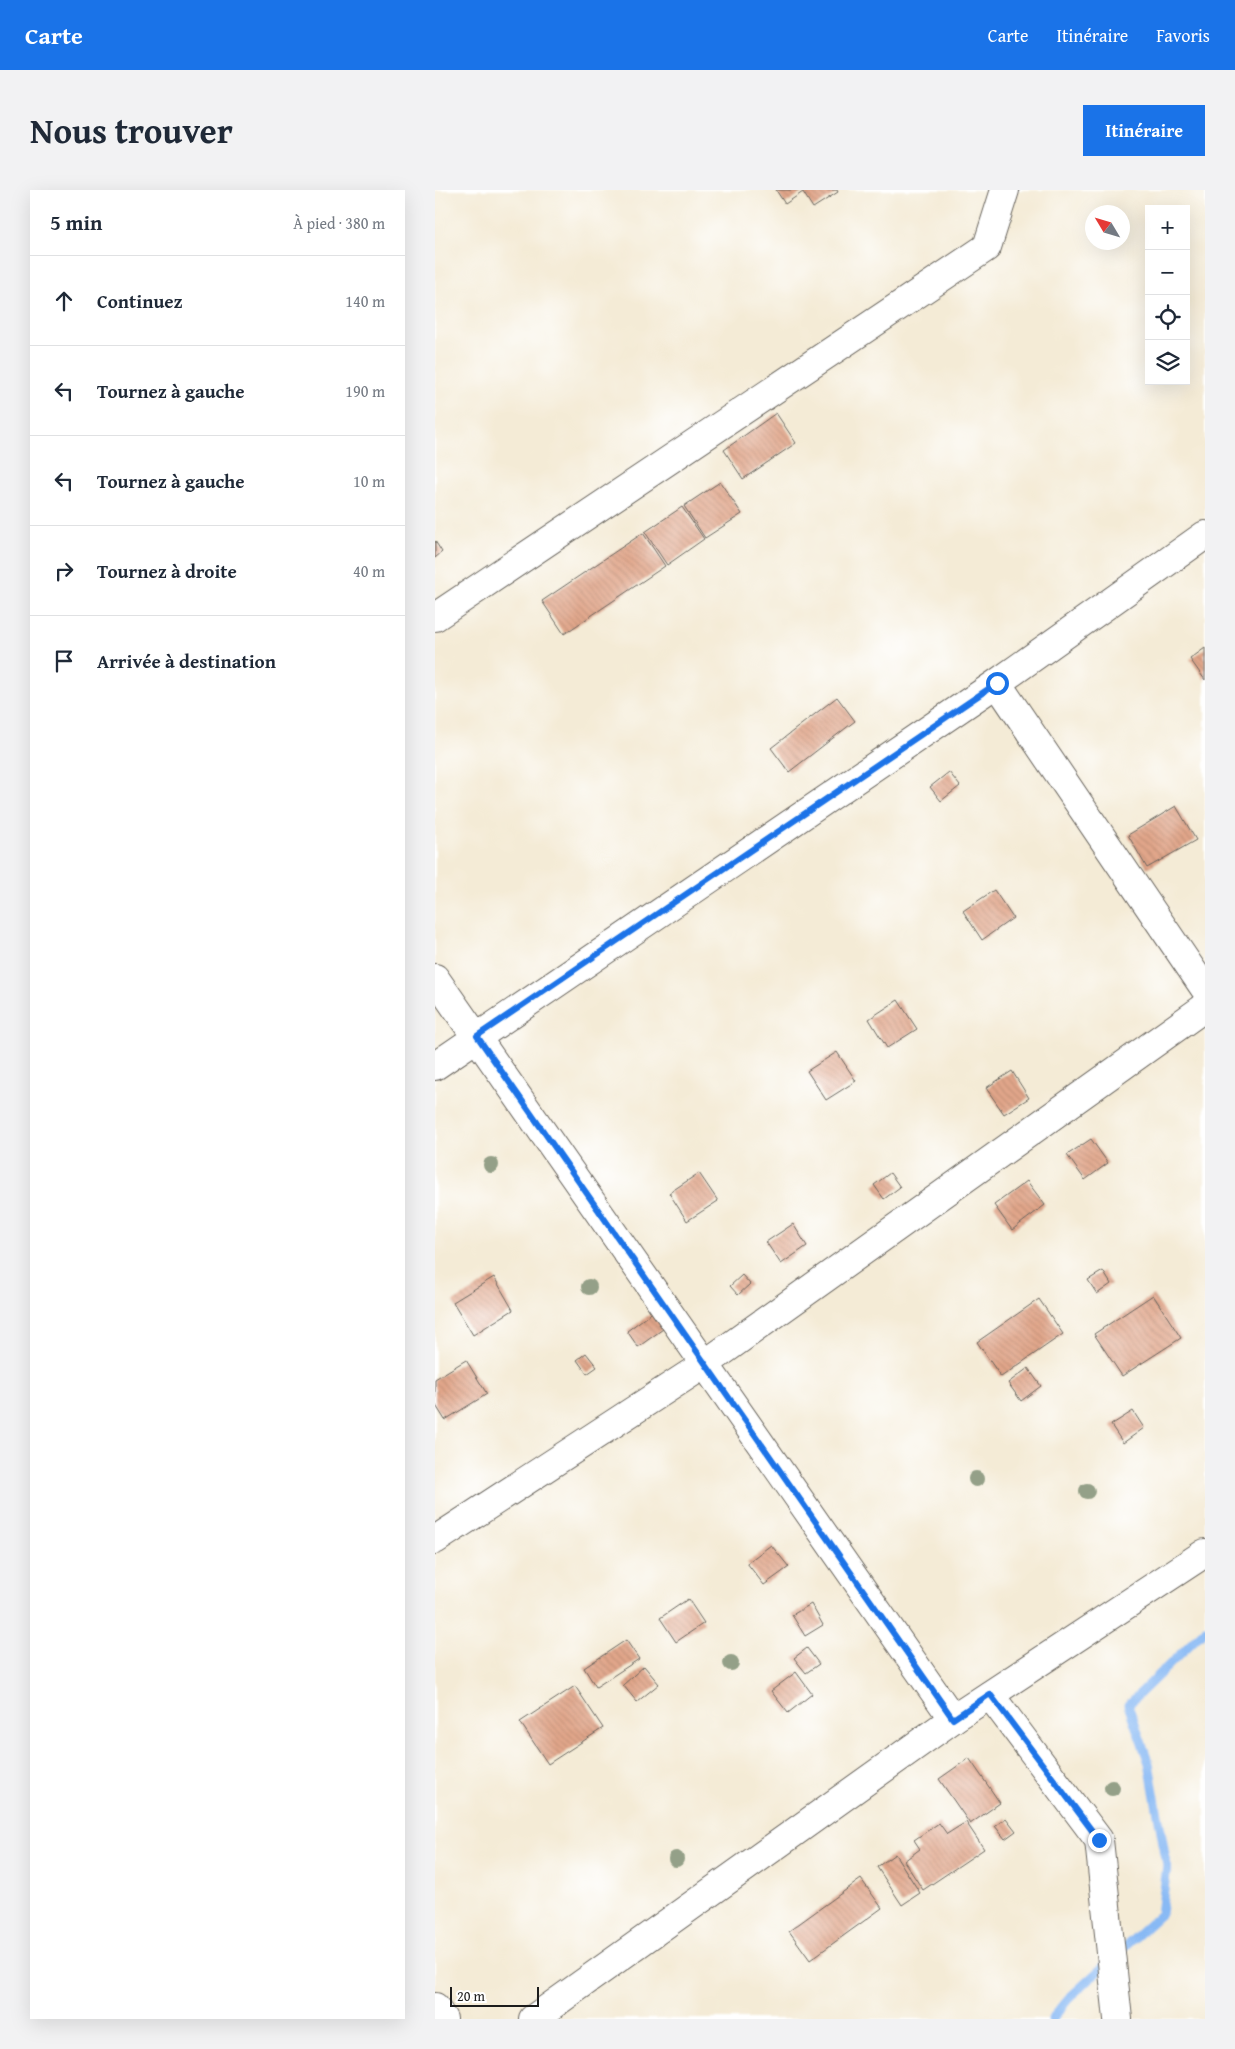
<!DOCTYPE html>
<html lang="fr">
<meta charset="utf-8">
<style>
:root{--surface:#fff;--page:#f2f2f3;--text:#1f2937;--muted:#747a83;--line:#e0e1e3;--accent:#1a73e8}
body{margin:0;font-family:"Gentium Book Plus",serif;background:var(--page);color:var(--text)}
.controls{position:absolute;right:15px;top:15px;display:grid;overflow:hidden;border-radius:0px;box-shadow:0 5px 20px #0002}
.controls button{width:45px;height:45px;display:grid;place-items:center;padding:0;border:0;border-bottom:1px solid var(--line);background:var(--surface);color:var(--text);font:25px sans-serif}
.compass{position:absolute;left:650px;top:15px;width:45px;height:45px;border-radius:50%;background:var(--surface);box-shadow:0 5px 20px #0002;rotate:308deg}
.scale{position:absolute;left:15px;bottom:12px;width:89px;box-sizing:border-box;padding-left:5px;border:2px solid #1c1c1c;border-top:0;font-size:14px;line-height:18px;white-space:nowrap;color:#1c1c1c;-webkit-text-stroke:4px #fff;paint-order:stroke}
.stop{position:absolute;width:15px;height:15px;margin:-11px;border:4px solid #1a73e8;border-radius:50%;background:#fff}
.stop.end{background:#1a73e8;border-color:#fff;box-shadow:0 1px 5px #0008}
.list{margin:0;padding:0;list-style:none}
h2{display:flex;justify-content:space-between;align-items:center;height:65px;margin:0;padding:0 20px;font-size:21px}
h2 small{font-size:16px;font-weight:400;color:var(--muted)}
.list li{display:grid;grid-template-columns:32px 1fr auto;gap:15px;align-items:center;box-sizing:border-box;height:90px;padding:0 20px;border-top:1px solid var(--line)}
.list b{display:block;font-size:19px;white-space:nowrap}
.list em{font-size:16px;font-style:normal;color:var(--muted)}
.icon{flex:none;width:28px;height:28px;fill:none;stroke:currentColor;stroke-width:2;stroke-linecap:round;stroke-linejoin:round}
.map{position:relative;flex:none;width:770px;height:1829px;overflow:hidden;border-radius:0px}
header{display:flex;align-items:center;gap:30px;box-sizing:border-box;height:70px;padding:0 25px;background:var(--accent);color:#fff}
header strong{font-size:24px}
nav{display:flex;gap:28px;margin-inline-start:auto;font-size:18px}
.intro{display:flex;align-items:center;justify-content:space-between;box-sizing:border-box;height:120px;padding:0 30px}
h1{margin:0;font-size:35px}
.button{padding:12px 22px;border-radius:0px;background:var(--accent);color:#fff;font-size:18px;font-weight:700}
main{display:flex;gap:30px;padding:0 30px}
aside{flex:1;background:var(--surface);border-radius:0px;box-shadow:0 5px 20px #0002}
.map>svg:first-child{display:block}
</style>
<header>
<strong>Carte</strong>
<nav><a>Carte</a><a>Itinéraire</a><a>Favoris</a></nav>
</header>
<div class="intro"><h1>Nous trouver</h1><a class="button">Itinéraire</a></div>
<main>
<aside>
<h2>5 min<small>À pied · 380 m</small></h2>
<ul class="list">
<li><svg class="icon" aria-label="ahead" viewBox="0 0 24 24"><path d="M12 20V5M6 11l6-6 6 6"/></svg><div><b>Continuez</b></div><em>140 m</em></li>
<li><svg class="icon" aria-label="left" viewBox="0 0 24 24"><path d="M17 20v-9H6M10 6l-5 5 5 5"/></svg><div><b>Tournez à gauche</b></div><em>190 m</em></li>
<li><svg class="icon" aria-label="left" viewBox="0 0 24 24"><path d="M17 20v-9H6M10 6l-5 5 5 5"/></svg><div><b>Tournez à gauche</b></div><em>10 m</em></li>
<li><svg class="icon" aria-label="right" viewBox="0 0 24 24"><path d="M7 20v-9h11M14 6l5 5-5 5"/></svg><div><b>Tournez à droite</b></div><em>40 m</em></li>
<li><svg class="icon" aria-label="arrive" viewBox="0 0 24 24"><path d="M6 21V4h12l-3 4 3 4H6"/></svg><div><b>Arrivée à destination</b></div></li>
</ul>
</aside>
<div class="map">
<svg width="770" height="1829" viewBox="0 0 770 1829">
<defs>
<pattern id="building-back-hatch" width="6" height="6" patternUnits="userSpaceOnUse" patternTransform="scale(1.25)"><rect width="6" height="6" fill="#e1a68a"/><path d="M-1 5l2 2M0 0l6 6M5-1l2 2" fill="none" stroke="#c08e76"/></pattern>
</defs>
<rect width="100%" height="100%" fill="#fff"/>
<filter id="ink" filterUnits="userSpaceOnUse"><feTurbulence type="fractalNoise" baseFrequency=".02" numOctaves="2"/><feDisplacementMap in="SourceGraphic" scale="10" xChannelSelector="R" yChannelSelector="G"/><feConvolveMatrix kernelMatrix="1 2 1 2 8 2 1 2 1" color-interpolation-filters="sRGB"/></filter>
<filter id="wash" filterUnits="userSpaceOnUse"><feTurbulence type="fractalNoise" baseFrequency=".0096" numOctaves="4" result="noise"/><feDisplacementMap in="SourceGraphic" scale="20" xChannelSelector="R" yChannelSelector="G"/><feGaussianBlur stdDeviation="1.12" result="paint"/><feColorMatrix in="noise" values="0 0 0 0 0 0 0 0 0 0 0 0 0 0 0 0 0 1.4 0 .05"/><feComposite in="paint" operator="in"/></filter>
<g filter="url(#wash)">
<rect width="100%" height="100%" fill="#f4ebd6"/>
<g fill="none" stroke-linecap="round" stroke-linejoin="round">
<path stroke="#88b9f4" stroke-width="9" d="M617 1829 636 1806 726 1724 732 1676 714 1573 693 1515 770 1440"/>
</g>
<g id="blocks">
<path fill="url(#building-back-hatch)" d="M341 0H402L403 2 378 18 368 2 350 14Z
M341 223 361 253 308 289 289 260Z
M285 292 307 324 270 348 249 316Z
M247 317 269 349 232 375 210 342Z
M208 343 230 376 129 444 107 411Z
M0 351 7 362 0 368Z
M770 458V490L755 469Z
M402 507 420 531 354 582 336 558Z
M514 582 525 596 506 611 495 597Z
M741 616 761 650 712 678 693 645Z
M559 700 578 728 547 750 528 721Z
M463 810 482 839 452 858 434 829Z
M402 862 421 891 391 910 372 881Z
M577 881 594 908 569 924 551 898Z
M656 949 673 973 650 990 632 965Z
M264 983 283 1011 252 1031 234 1003Z
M455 983 465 997 449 1009 439 995Z
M592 991 610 1015 577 1040 559 1015Z
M358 1034 372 1056 346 1074 331 1052Z
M668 1081 676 1094 662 1104 653 1090Z
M307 1085 315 1094 303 1105 295 1096Z
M59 1087 78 1120 38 1145 18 1112Z
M718 1105 746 1148 687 1186 659 1144Z
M604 1109 628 1144 566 1187 542 1152Z
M223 1118 235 1134 203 1157 192 1141Z
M151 1163 162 1177 152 1184 142 1170Z
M31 1170 52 1204 10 1230 0 1214V1189Z
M593 1178 606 1196 586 1211 573 1193Z
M698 1221 709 1238 688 1253 676 1235Z
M336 1355 354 1377 329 1395 312 1373Z
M253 1409 269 1433 241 1452 225 1428Z
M376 1414 388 1435 370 1446 357 1425Z
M191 1450 204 1469 161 1497 149 1478Z
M372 1458 384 1474 371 1483 359 1468Z
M209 1476 224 1494 202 1512 188 1495Z
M361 1482 377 1504 353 1523 336 1501Z
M140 1496 168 1538 113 1574 85 1532Z
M534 1568 565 1613 535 1634 504 1589Z
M571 1628 581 1641 570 1649 560 1636Z
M531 1632 549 1659 488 1700 469 1671 485 1659 479 1650 504 1633 512 1644Z
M460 1664 485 1703 467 1715 442 1677Z
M426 1689 447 1718 375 1770 354 1741Z"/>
</g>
</g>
<g filter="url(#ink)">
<use href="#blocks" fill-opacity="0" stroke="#68645d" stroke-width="1"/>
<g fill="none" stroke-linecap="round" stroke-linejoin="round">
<g stroke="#68645d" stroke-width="30">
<path id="minor" d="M0 427 552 57 570 0
M562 493 770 799
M0 788 518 1529
M0 876 562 493 770 345
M0 1350 270 1174 770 817
M555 1505 664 1650 683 1829
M0 1817 8 1829"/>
</g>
<g stroke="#68645d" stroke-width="30">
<path id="major" d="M98 1829 518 1529 770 1363"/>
</g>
<use href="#minor" stroke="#fff" stroke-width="28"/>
<use href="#major" stroke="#fff" stroke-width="28"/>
</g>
<g fill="#94a088">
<circle cx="56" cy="975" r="8"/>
<circle cx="154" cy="1097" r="8"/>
<circle cx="541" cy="1289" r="8"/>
<circle cx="652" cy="1301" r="8"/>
<circle cx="296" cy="1473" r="8"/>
<circle cx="677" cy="1598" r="8"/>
<circle cx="241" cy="1669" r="8"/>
</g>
</g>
<g fill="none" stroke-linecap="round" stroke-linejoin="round" filter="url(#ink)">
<path stroke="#1a73e8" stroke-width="6" d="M562 493 42 846 518 1529 555 1504 664 1650"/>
</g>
</svg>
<div class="controls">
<button>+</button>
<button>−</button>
<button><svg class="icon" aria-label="locate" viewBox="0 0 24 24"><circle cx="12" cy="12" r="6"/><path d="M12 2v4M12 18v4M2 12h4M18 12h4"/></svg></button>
<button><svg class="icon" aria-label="layers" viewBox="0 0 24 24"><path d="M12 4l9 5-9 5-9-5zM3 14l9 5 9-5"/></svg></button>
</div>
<svg class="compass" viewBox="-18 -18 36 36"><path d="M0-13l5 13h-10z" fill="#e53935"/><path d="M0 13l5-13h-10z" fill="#747a83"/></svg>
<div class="scale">20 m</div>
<div class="stop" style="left:562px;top:493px"></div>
<div class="stop end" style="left:664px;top:1650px"></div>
</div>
</main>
